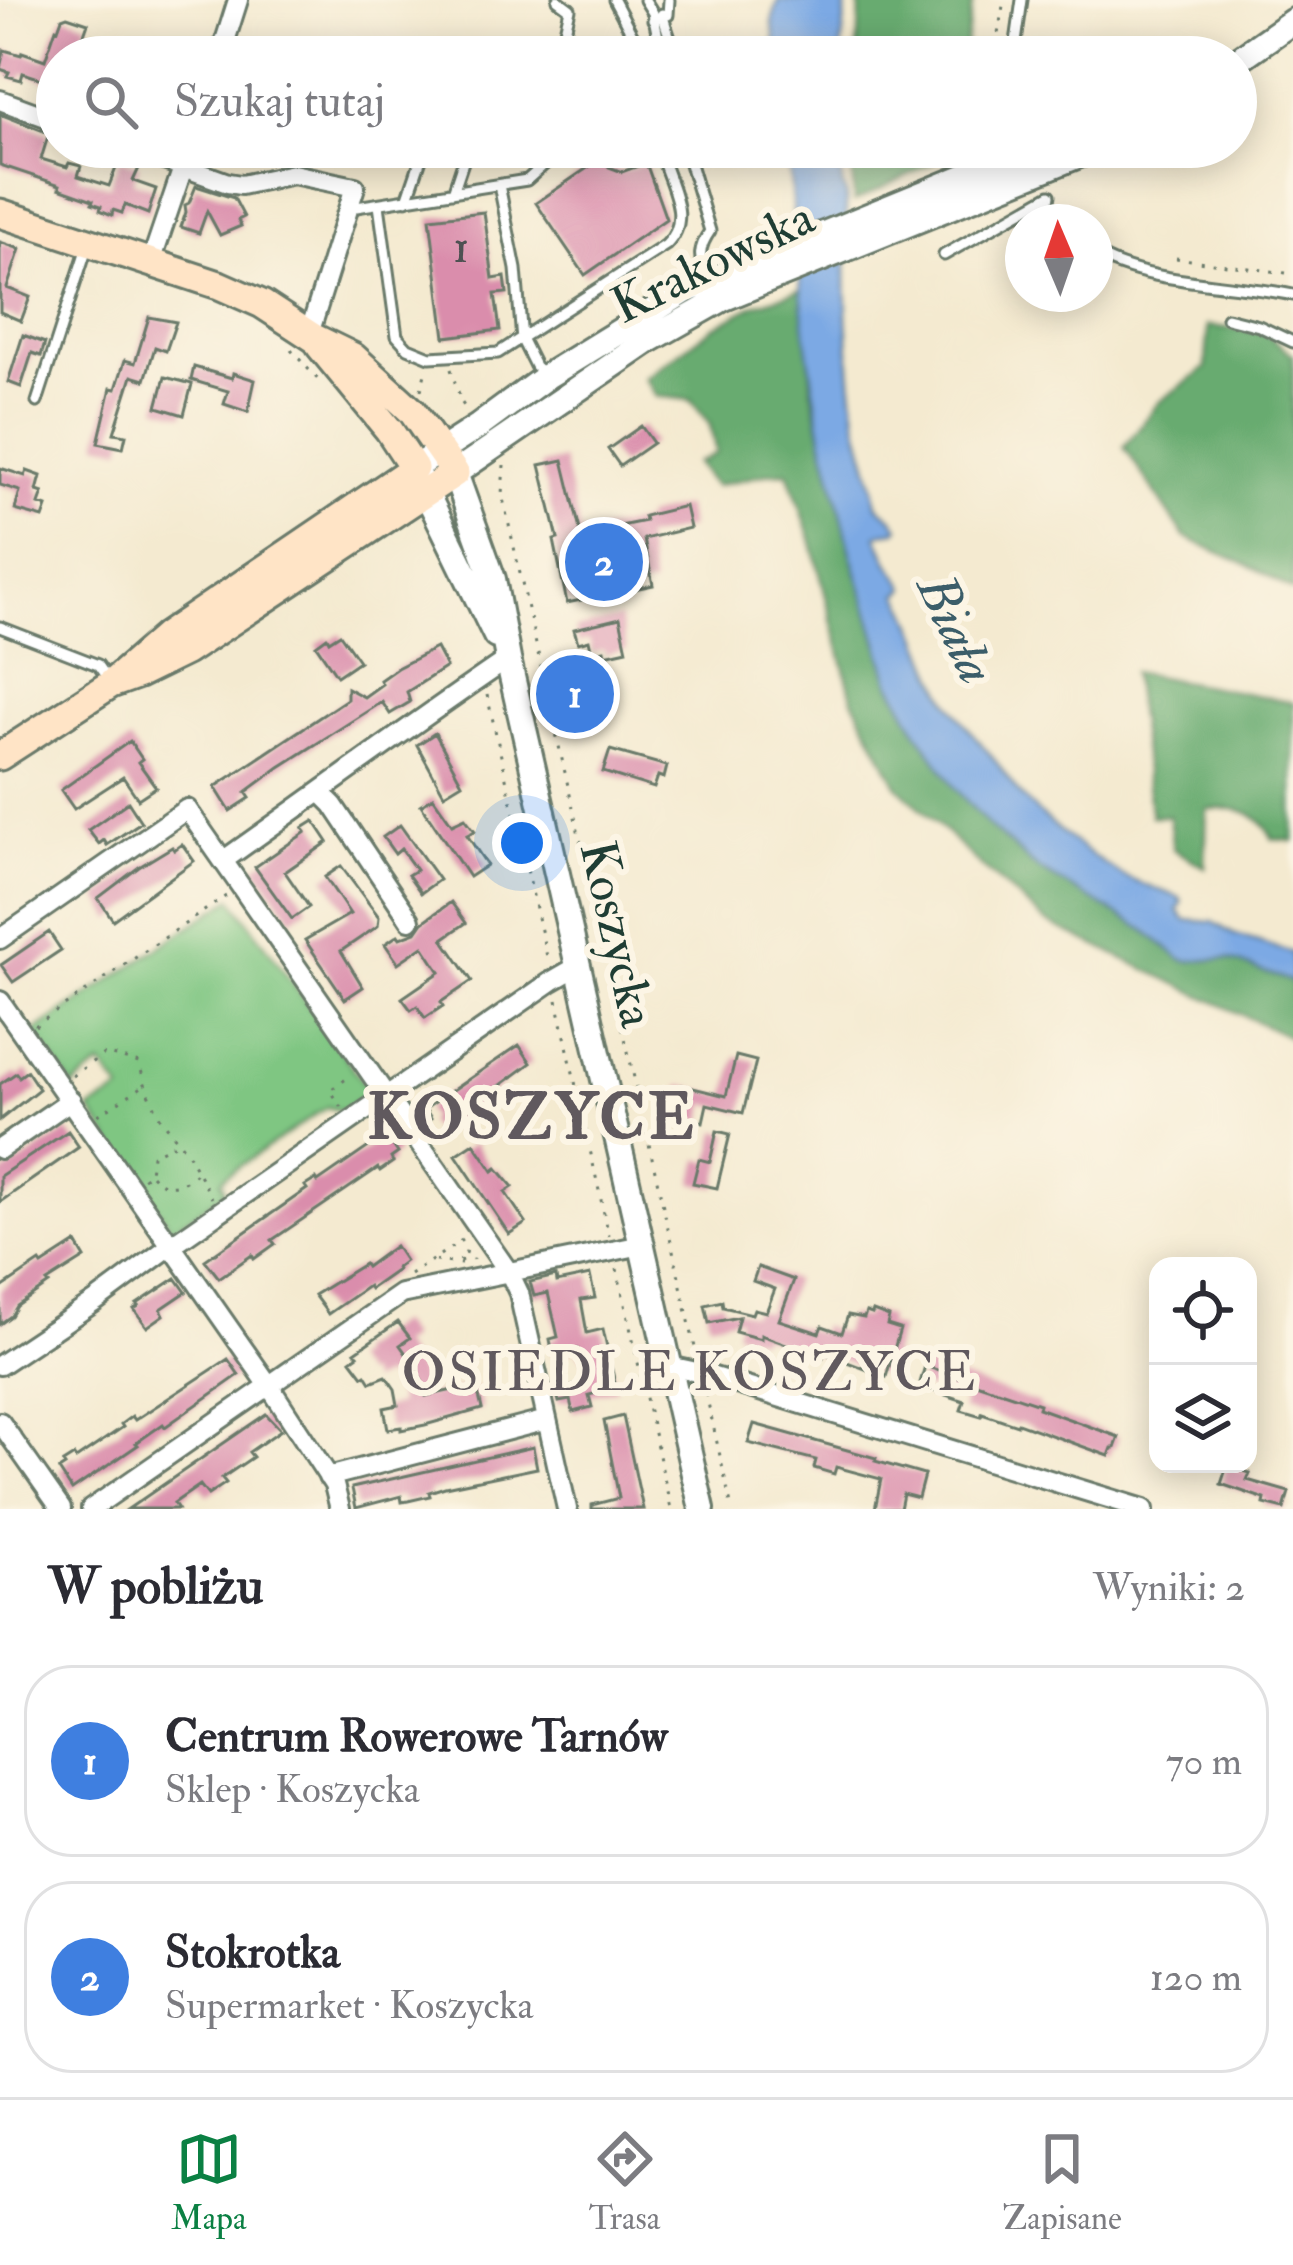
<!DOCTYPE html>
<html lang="pl">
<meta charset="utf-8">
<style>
:root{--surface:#fff;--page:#f7f7f7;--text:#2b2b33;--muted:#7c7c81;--line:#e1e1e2;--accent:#0b8043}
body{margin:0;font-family:"IM FELL Double Pica",serif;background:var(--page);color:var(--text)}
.controls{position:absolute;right:36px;bottom:36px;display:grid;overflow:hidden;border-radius:24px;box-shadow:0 6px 30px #0003}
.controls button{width:108px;height:108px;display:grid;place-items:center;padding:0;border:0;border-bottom:3px solid var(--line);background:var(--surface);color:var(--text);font:60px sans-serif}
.compass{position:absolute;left:1005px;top:204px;width:108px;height:108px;border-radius:50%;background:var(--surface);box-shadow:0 6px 30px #0003;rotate:358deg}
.you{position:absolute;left:522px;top:843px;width:42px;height:42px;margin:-30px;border:9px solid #fff;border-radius:50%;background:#1a73e8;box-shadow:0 0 0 18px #1a73e833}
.badge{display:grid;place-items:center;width:78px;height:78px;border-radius:50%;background:var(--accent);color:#fff;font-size:39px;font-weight:700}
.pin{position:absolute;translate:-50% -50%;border:6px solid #fff;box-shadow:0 3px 12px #0006}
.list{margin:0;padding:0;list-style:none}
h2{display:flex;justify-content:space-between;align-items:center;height:156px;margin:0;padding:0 48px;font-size:51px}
h2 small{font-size:39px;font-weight:400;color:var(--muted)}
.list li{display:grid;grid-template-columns:78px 1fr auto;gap:36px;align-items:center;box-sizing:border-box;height:192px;margin:0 24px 24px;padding:0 24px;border:3px solid var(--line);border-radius:48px}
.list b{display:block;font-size:45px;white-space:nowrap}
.list p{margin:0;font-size:39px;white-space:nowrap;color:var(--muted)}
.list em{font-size:39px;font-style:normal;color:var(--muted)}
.icon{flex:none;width:66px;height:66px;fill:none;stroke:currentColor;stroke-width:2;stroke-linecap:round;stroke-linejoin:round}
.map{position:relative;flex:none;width:1293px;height:1509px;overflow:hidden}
.search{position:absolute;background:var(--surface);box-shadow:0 6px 30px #0003;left:36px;right:36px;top:36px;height:132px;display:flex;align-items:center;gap:30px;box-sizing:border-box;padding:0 42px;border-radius:66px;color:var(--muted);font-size:45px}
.sheet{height:588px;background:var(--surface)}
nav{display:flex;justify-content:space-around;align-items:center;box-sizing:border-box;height:168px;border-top:3px solid var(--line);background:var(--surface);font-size:33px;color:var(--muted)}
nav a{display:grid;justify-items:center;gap:6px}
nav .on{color:var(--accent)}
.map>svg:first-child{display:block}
</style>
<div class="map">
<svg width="1293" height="1509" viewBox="0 0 1293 1509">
<rect width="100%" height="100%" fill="#fcf5e5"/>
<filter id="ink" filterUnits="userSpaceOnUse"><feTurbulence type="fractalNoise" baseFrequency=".00833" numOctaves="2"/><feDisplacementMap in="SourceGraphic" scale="24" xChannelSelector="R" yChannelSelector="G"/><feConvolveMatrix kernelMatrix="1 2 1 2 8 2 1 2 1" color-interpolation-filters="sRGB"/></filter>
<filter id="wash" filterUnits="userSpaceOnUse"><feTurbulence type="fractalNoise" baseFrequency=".004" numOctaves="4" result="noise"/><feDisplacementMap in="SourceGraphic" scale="48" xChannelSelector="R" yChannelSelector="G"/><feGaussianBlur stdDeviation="2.7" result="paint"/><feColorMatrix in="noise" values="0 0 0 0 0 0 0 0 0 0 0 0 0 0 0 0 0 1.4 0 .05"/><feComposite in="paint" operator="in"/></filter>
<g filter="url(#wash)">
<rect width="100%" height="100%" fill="#f4ead0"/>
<path fill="#7fc682" stroke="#4f825b" stroke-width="3" d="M232 898 370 1092 342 1111 327 1107 225 1176 221 1181 225 1192 172 1229 90 1110 122 1091 101 1065 73 1087 34 1032Z"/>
<path fill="#67ab70" stroke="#437452" stroke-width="3" d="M860 0H973L964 57H855L859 35Z
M851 147H954L953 153 854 202Z
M803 289 812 389 822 437 852 556 890 681 917 731 956 789 990 827 1038 869 1145 930 1181 959 1189 961 1228 959 1293 982V1039L1046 922 974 860 897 785 852 697 810 535 788 472 770 473 714 486 696 463 716 453 710 425 691 400 656 396 645 378 712 328 754 305Z
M1208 326 1264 332 1293 355V591L1256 569 1185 537 1124 447 1158 403 1206 368Z
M1132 672 1293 702V841L1273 839C1257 809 1239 807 1207 809L1205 867 1173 849 1169 816H1151Z"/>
<path fill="#7ba9e4" stroke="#4d738c" stroke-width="3" d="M778 0H847L840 57H778L772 22Z
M787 147H838L839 151 842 184 846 194C846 264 845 334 854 403 858 438 873 470 877 505L892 517 899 527 896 531 881 533 877 536 890 564 905 585 906 589 899 594C919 626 927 663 946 696 960 721 979 740 997 763 1006 775 1014 789 1025 800 1051 826 1089 855 1120 874 1140 886 1161 889 1180 898L1182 903 1178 910 1185 920 1213 922 1233 934 1293 953V982L1228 959 1189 961 1181 959 1145 930 1038 869 990 827 956 789 917 731 890 681 852 556 822 437 805 333Z"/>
<g id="blocks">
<path fill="#da8dac" d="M67 16 88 23 76 57H57L54 83 23 73 21 80 7 76 9 72 0 69 4 50 21 55 22 52 45 60 56 28 58 29 62 18Z
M0 114 49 133 41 159 67 167 69 163 81 166 78 176 109 186 120 158 140 166 133 181 156 189 148 214 125 205 122 213 113 210 112 215 100 210 101 206 92 203 93 200 59 188 60 185 0 165Z
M602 158 609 167 622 172 646 163 666 219 585 275 536 203Z
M196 186 234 198 244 217 238 220 241 226 220 235 207 211 199 233 181 227 186 212 185 205 189 203Z
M484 212 493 279 505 277 507 293 495 294 500 330 445 337 430 218Z
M0 242 20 249 7 288 30 297 21 321 0 312Z
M149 317 176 322 166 351 155 347 145 380 132 376 114 433 126 435 123 448 98 443 111 388 116 389 125 360 135 363Z
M23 335 45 343 41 356 32 353 21 387 8 382Z
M194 367 232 378 233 373 255 380 248 412 224 404 228 391 191 380Z
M165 377 192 384 184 415 157 407Z
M641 426 653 443 620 466 608 449Z
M563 460 581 534 645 521 644 516 685 506 690 528 644 539 653 585 567 603 554 540 558 539 540 465Z
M0 468 25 476 27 471 41 476 37 491 43 493 39 504 47 507 43 518 15 510 20 491 0 485Z
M620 618 627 650 605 655 604 650 592 653 589 640 578 643 574 629Z
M340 634 359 661 337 676 316 645 327 637 329 641Z
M436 648 446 667 407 692 410 702 390 714 382 702 280 767 246 792 250 798 230 811 215 787 347 699V688L364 697 382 684 380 680 397 668Z
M435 733 462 783 444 794 417 745Z
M130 741 142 759 138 762 156 787 138 799 123 777 74 809 61 790Z
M610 750 667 766 664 778 658 776 654 788 603 772Z
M433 797 452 824 465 818 475 831 467 835 487 865 469 877 421 805Z
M128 802 141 822 107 845 104 840 99 844 88 830Z
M314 821 328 842 285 872 309 907 292 919 255 867 306 832 303 828Z
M400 825 439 880 421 893 408 875 416 870 401 849 395 854 383 837Z
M182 844 194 861 113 920 98 898 139 867 172 847 174 850Z
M341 866 379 917 378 926 341 951 363 987 345 999 305 940 350 914 325 877Z
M451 902 466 923 443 939 472 981 441 1002 443 1006 425 1018 417 1006 411 1010 402 998 440 972 423 946 398 963 385 944 398 935 400 938 416 932 423 922Z
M49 932 61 950 13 982 1 965Z
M519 1045 531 1063 459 1116 462 1119 438 1136 427 1121 431 1118 425 1109Z
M736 1056 756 1061 743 1113 707 1104 703 1122 673 1114 681 1085 726 1096Z
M27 1071 39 1089 0 1120V1084L16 1073 19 1077Z
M68 1131 79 1147 0 1202V1176Z
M717 1131 730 1134 717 1188 693 1183 699 1159 710 1162Z
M386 1135 398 1153 391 1158 393 1162 380 1171 378 1168 272 1240 275 1244 254 1259 252 1255 219 1278 205 1260 307 1189 305 1186 316 1179 318 1182Z
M474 1143 493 1171 497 1168 513 1187 505 1192 526 1223 509 1234 456 1155Z
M76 1243 85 1258 47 1282 49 1284 17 1306 11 1316 0 1324V1289L40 1262 42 1265Z
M395 1246 405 1261 396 1268 397 1270 370 1289 368 1286 328 1314 314 1295 364 1264 366 1267Z
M758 1267 794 1280 779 1320 819 1333 822 1326 842 1333 848 1315 864 1318 866 1312 872 1314 873 1311 889 1317 887 1325 900 1329 886 1377 824 1353 823 1357 761 1335V1339L735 1332 739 1317 709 1323 705 1305 722 1301 723 1307 752 1314 754 1309 766 1312 775 1289 753 1281Z
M590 1275 595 1298 581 1300 587 1333 603 1329 616 1388 589 1395 592 1407 573 1412 570 1400 559 1402 556 1390 590 1382 583 1356 581 1357 578 1349 553 1355 550 1339 558 1337 548 1293 534 1296 530 1282 556 1276 557 1282Z
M176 1278 186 1292 161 1309 164 1315 147 1327 134 1309 139 1306 137 1304Z
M398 1322 410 1338 400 1345 419 1372 426 1396 462 1388 463 1392 477 1388 482 1409 425 1425 401 1430V1427L388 1429 384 1408 398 1405 395 1389 386 1376 371 1382 366 1374 363 1376 351 1360 358 1355 355 1352Z
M228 1359 239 1375 165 1427 163 1424 136 1443 138 1445 72 1490 59 1470 65 1466 63 1463 74 1456 76 1459 123 1427 121 1424 132 1416 135 1420Z
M925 1366 1039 1404 1038 1408 1119 1437 1115 1448H1112L1109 1456 1018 1423 1017 1425 982 1413 981 1416 961 1410 964 1401 919 1386Z
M266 1414 281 1430 249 1452 253 1457 222 1478 226 1483 208 1495 200 1485 174 1503 178 1509H128Z
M623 1416 643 1509H592V1505L619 1498 604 1421Z
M754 1424 876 1458 875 1461 924 1475 918 1498 903 1494 900 1509H875L881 1479 836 1467 834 1474 814 1468 816 1460 748 1443Z
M533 1447 537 1468 445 1487 429 1492 430 1496 408 1501 402 1502 401 1496 356 1508 352 1488Z
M1227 1466 1250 1473 1247 1480 1289 1492 1284 1509 1264 1504 1265 1499 1221 1484Z"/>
</g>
</g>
<g filter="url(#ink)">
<use href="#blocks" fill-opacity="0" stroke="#6a7a6b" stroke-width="3"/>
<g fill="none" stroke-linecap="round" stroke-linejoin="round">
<g stroke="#6a7a6b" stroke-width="15">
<path id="service" d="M558 0 570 9 559 57
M614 0 644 57
M645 0 653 13 662 57
M662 14 676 57
M653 20 668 15 669 0
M457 57 465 50 492 57
M1019 57 1016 42 1022 0
M685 147 710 231C698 248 698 259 707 277
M537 171 542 147
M499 185 516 269 522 340 535 366 544 374
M453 192 468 147
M1050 195 1048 206 1063 222
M407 200 425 147
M379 205 397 336 408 348 430 357 498 353 666 245C692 220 672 189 662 158L647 150 627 147
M350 208 527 180 564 147
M1095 253C1142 284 1236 283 1293 295
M944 255 1050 195
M1227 318 1259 326 1293 342
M37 402 87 247
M0 627 98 665 110 682"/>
</g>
<g stroke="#6a7a6b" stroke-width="24">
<path id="minor" d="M220 57 238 0
M0 100 57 121
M128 147 228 183 241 185 293 174 355 187 309 334
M151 262 190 147
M320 792 333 805 410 920
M224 860C319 793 412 724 508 659
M0 939 187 809 510 1274 519 1293 567 1509
M0 1001 268 1384 334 1485 340 1509
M0 1149 71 1100
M0 1365 96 1301 169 1247 552 981 578 966
M669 1366 701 1373 1144 1509
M0 1422 61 1509
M328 1477 547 1420
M91 1509 401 1294 642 1245"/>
</g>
<g stroke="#6a7a6b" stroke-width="30">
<path id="tertiary" d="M1236 61 1293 21
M496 636 414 468 479 426 547 376 685 291 1037 147
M702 1509 508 659 493 579 455 473 648 341 724 298 1099 147"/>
</g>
<g stroke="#6a7a6b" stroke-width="33">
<path id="secondary" d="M0 213 219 285 262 304 314 338 353 357 412 411 455 473 186 651 139 674 111 684
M0 756 111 684 166 636 414 468 389 430 320 346"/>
</g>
<path stroke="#6a7a6b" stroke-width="3" stroke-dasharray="3 9" stroke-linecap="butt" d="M994 57 1004 0
M1202 57 1223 45
M1236 87 1249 78
M1117 152 1127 147
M1176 258 1293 274
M291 350 321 383
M451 369 461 402 467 410
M421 390 426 370
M504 465 502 494 696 1352
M487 695 548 961
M557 1000 609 1236
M35 1026 226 896
M72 1076 105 1053 139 1063 146 1087 160 1117 186 1151 212 1198
M342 1107 330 1090 349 1077
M98 1115 145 1085
M151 1175C166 1192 183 1186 198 1171
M143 1178 150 1173 152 1155 178 1142
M435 1261 461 1264
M461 1262 460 1257 465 1252 472 1254 473 1260
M617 1269 671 1509
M410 1275 462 1240
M706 1394 732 1509"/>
<use href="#service" stroke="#fff" stroke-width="9"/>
<use href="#minor" stroke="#fff" stroke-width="18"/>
<use href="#tertiary" stroke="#fff" stroke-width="24"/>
<use href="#secondary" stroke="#ffe4c6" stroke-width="27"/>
</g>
</g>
<g text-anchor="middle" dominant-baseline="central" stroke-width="12" stroke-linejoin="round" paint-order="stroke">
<g font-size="45" fill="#4e5152">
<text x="461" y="248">1</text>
</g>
<g font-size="51" fill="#1f3d34" stroke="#fcf5e5">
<text transform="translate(713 262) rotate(-26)">Krakowska</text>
<text transform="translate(617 934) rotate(77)">Koszycka</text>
</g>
<g font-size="54" font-style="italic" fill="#3b5d69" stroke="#fcf5e5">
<text transform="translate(956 629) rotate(65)">Biała</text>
</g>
<g font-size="54" letter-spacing="3" fill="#60595e" stroke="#fcf5e5">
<text x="690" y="1373">OSIEDLE KOSZYCE</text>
</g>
<g font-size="63" font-weight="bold" letter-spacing="3" fill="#60595e" stroke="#fcf5e5">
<text x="532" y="1118">KOSZYCE</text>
</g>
</g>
</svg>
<div class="controls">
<button><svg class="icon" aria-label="locate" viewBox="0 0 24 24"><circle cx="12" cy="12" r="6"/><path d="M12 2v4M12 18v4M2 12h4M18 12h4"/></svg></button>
<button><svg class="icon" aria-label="layers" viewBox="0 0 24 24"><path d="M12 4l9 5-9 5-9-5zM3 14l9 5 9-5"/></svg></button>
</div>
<svg class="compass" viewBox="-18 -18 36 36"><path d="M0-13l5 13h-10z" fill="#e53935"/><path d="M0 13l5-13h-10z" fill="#7c7c81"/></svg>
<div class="you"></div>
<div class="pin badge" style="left:575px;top:694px;background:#3f7fe0">1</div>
<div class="pin badge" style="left:604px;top:562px;background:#3f7fe0">2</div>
<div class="search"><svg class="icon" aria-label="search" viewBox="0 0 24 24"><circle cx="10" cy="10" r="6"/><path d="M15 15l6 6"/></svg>Szukaj tutaj</div>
</div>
<section class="sheet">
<h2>W pobliżu<small>Wyniki: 2</small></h2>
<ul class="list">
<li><span class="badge" style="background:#3f7fe0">1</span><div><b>Centrum Rowerowe Tarnów</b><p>Sklep · Koszycka</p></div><em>70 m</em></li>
<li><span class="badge" style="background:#3f7fe0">2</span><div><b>Stokrotka</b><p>Supermarket · Koszycka</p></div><em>120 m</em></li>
</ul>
</section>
<nav>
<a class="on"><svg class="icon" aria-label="map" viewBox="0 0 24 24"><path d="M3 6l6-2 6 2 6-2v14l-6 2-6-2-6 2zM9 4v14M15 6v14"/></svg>Mapa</a>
<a><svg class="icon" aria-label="directions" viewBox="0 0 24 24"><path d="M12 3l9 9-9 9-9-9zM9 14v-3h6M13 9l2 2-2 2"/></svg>Trasa</a>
<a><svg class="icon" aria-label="saved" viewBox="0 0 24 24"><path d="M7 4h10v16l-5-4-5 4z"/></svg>Zapisane</a>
</nav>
